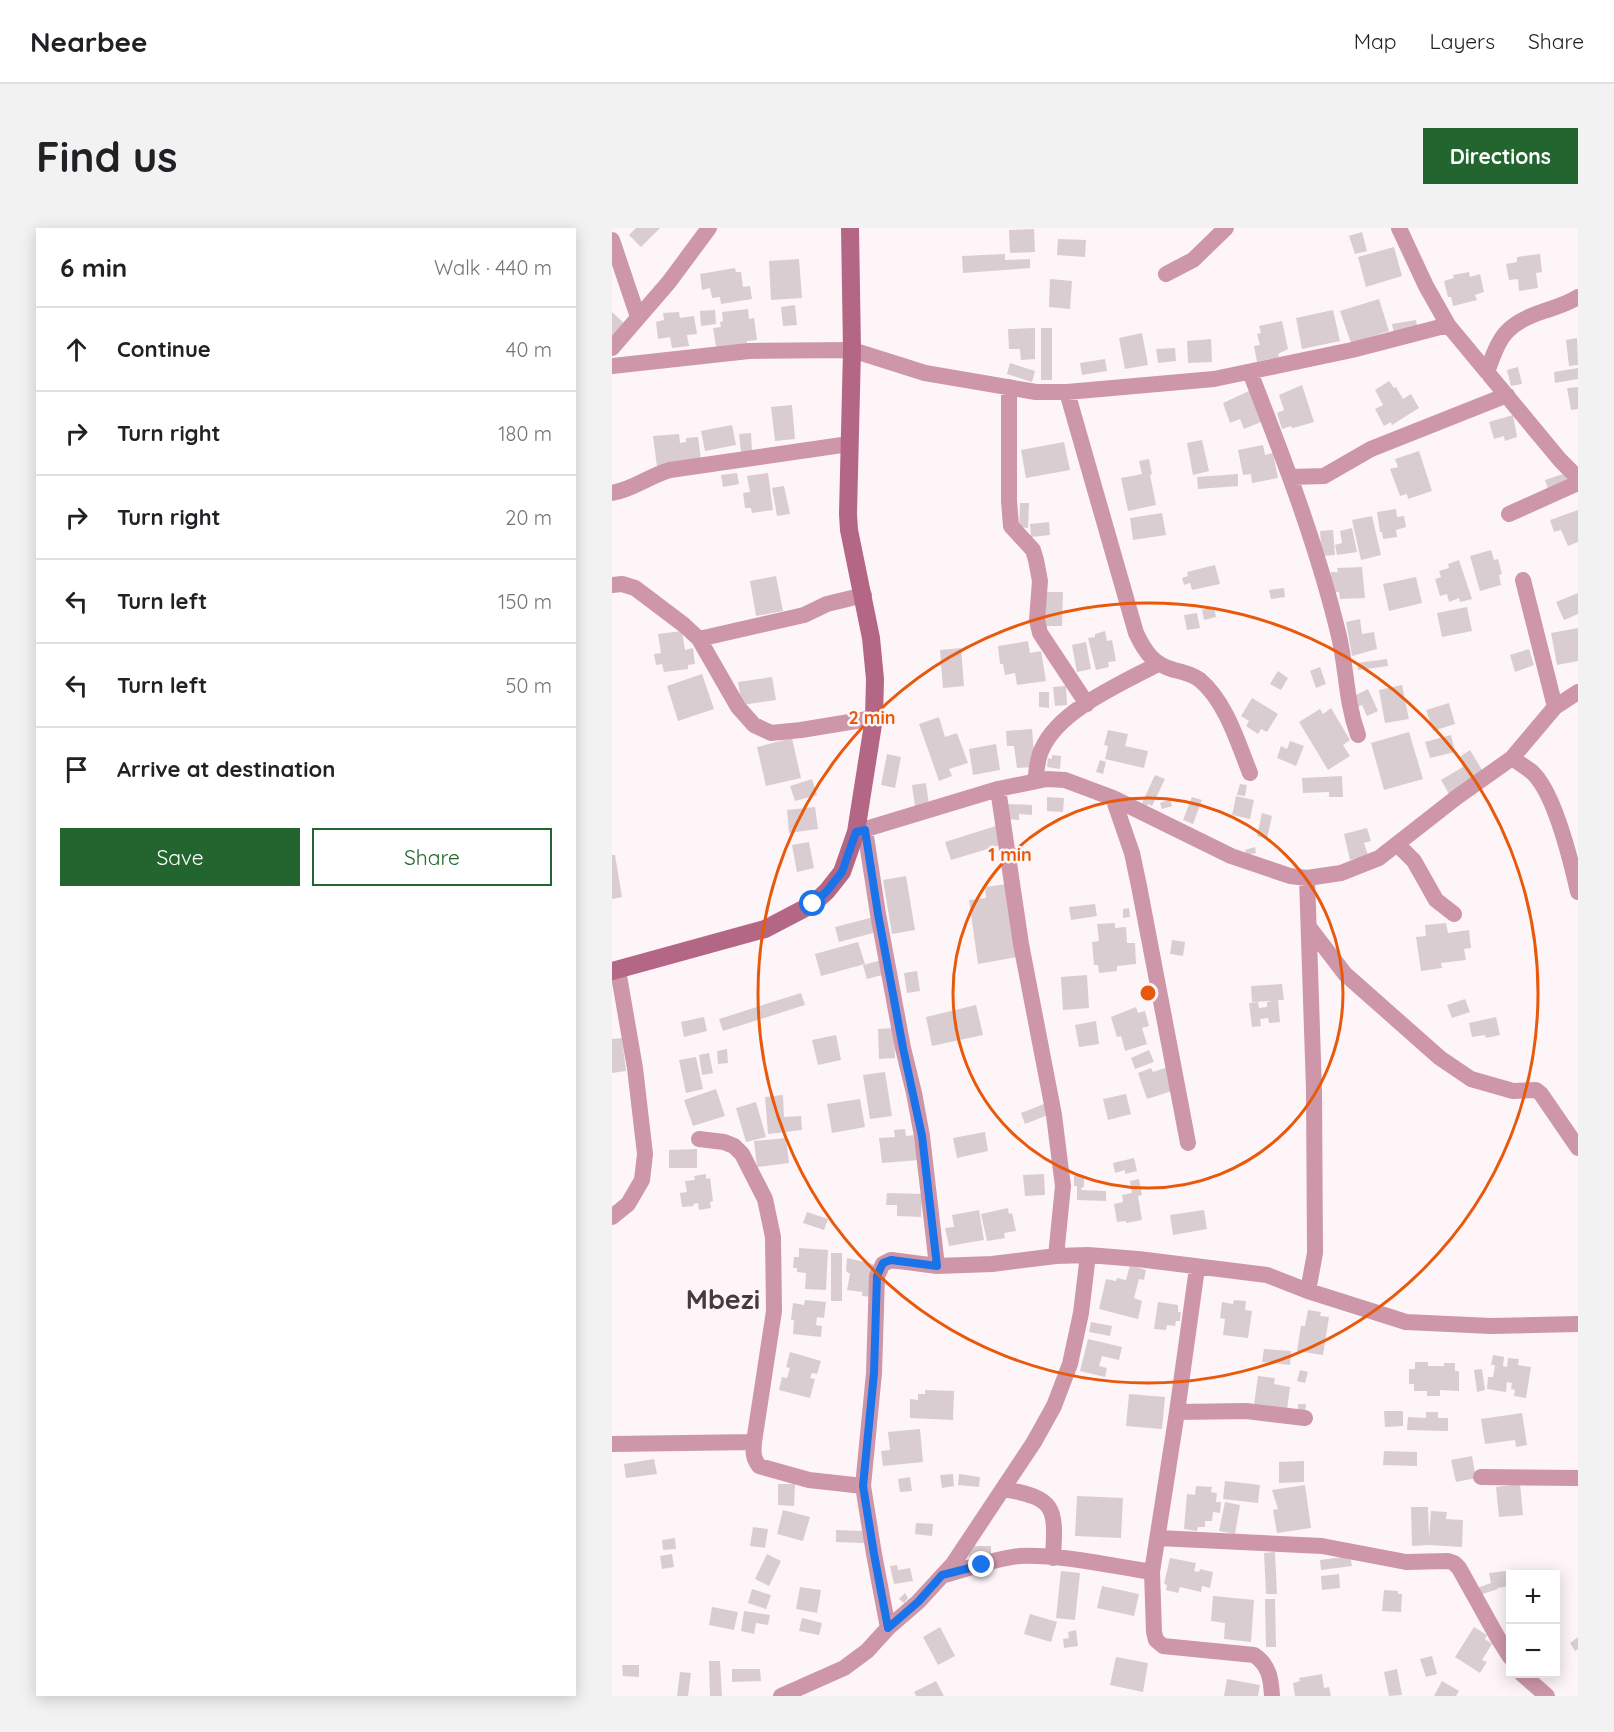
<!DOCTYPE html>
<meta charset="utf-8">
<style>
:root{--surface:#fff;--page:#f2f2f2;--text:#202124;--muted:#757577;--line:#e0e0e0;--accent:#23652f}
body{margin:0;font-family:Quicksand,sans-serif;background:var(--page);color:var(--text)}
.controls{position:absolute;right:18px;bottom:18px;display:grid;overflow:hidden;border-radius:0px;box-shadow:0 3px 15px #0003}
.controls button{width:54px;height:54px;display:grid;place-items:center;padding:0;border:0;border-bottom:2px solid var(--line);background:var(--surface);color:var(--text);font:30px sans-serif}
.stop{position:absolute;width:18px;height:18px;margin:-14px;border:4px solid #1a73e8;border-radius:50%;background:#fff}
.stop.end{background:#1a73e8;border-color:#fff;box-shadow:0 2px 6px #0008}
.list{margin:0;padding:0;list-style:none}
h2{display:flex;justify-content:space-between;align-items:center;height:78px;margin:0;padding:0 24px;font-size:26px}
h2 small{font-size:20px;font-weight:400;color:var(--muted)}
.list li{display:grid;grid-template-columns:39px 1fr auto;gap:18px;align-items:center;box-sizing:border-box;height:84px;padding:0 24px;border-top:2px solid var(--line)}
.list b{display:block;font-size:22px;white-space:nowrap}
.list em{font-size:20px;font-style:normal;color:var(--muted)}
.actions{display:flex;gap:12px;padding:18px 24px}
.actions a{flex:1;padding:14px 0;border:2px solid var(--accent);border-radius:0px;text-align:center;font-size:21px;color:var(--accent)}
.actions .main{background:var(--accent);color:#fff}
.icon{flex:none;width:33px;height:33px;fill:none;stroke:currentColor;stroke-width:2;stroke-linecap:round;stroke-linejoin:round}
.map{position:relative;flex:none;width:966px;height:1468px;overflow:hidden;border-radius:0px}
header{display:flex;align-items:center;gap:36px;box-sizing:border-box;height:84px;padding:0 30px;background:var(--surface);border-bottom:2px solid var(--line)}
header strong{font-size:28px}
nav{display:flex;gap:33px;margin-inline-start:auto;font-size:21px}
.intro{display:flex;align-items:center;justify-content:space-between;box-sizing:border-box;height:144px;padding:0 36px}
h1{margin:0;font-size:42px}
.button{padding:15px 27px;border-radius:0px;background:var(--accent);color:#fff;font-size:21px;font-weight:700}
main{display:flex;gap:36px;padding:0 36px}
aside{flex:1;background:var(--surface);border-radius:0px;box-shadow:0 3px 15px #0003}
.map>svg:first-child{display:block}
</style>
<header>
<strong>Nearbee</strong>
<nav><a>Map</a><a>Layers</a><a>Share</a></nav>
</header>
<div class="intro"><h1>Find us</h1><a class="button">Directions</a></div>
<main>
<aside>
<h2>6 min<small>Walk · 440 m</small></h2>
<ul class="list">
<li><svg class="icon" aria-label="ahead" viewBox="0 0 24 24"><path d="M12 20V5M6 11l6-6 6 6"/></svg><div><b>Continue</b></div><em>40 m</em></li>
<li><svg class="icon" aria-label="right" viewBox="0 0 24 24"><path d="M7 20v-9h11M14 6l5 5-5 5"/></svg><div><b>Turn right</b></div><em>180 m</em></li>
<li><svg class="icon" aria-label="right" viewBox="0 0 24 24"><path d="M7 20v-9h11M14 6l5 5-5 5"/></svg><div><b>Turn right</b></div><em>20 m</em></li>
<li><svg class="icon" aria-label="left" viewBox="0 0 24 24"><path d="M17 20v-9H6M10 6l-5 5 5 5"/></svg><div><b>Turn left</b></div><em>150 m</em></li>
<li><svg class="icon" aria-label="left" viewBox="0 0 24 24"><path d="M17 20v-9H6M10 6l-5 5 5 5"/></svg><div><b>Turn left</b></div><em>50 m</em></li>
<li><svg class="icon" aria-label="arrive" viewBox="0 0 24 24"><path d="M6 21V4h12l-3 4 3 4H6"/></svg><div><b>Arrive at destination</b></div></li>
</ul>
<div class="actions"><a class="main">Save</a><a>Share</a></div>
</aside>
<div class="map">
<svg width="966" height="1468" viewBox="0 0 966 1468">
<rect width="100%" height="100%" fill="#fef5f8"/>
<path fill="#d9cdd1" d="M24 0H48L29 19 17 7Z
M422 1 423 24 398 25 397 2Z
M750 4 755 23 743 26 737 8Z
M446 11 474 12 473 29 445 27Z
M782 19 790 48 754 59 746 29Z
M393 26V32L418 31V40L351 45 350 28Z
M928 26 930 44 924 45 926 60 907 63 906 51 897 52 894 36 905 34V29Z
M187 31 190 70 159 72 157 33Z
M123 40 124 44H129L131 59 138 58 140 71 109 76 108 69 100 70 98 60 90 62 88 46Z
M857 44 858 49 868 46 872 64 863 67 865 72 841 78 839 69H836L832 53 842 50 841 47Z
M438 51 460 53 458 81 437 79Z
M767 71 777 103 739 115 728 83Z
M183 77 185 97 171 98 169 79Z
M136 81 137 91 142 90 145 112 135 113V120L105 124 101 100 109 99 108 94 111 93 110 84Z
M103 82 104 96 89 98 88 83Z
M721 82 728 113 690 121 684 90Z
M0 84 14 97 0 111Z
M67 84 68 90 82 88 85 106 75 107 77 118 60 120 58 109 46 111 44 94 52 92 51 85Z
M804 92 806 102 782 106 780 96Z
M670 93 676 121 666 126 667 129 645 134 642 118 648 117 645 106 649 105 647 98Z
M423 100V131L409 132 408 121H397L396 101Z
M429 100H440V152H429Z
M530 105 536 137 513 141 507 110Z
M965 110 966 137 957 138 954 112Z
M599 111 600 134 576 135 575 113Z
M563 120 564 133 546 135 544 121Z
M493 131 495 143 470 147 468 135Z
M398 135 423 143 420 154 395 146Z
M906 139 910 156 899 158 895 142Z
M966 140V151L943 155 942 144Z
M777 153 782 160 784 159 791 171 799 166 807 180 780 197 779 194 772 198 763 181 771 177 763 162Z
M690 157 702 194 685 199 680 200 679 198 670 201 665 185 672 182 667 167Z
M966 159V181L959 182 955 160Z
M637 163 649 194 632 201 628 191 618 195 611 175Z
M180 177 183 211 163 213 159 179Z
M901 187 905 209 893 213 892 208 882 211 877 194Z
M120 197 124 217 93 223 89 203Z
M139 205 140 223 129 224 127 206Z
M67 206 68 215 74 214V210L86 209 89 232 45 239 41 208Z
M590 212 597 243 581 247 575 215Z
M452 214 458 242 414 250 409 222Z
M651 217 653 227 661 225 666 250 640 255 639 246 631 247 626 222Z
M807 223 820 263 796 271 795 266 788 268 778 241 786 239 783 231Z
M537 231 540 246 538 247 544 277 516 283 509 250 530 246 527 233Z
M125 245 127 256 111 259 109 247Z
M156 245 161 282 140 285 139 280H133L131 265 138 264 135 248Z
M954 245 957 254 936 261 933 252Z
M626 246V258L586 261 585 249Z
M172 258 178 286 165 288 160 260Z
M408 275H417L416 300 407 299Z
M784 281 785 289 792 288 794 299 784 302 785 309 771 311 770 304H768L765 284Z
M966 282V314L956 318 949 302 942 304 938 292Z
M550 285 554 307 521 312 518 290Z
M760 288 769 327 749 332 740 292Z
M437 294 438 307 419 309 418 296Z
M740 300 745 324 725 327 723 317 730 315 728 303Z
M721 302 723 327 710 328 708 303Z
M879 322 882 332 886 331 890 346 887 347 889 357 868 363 858 328Z
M847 332 860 371 848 374 847 370 837 374 835 366 828 368 823 351 829 349 827 343 837 340 836 336Z
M603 337 608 356 580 362 578 355 572 357 570 350 576 348 575 344Z
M750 339 753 370 728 371 727 364H719V344H726L725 340Z
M164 348 171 383 144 388 138 353Z
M804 349 810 375 777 383 771 356Z
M672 360 673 369 659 371 657 362Z
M433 364H451L450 398H432Z
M966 365V386L952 392 944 374Z
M602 379 604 389 592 392 590 382Z
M855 379 860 403 830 409 825 385Z
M585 385 588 400 575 402 572 387Z
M748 391 750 406 762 404 765 421 740 428 734 394Z
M966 400V433L945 437 939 405Z
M70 403 73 422 81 420 83 436 76 437V441L52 444 50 436 44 437 42 426 49 425 46 406Z
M493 403 495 413 500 412 504 433 496 434 497 439 484 442 476 410 483 409V406Z
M416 413 418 425 429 423 434 453 405 457 403 445 393 447 391 436H388L386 418Z
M474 414 479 441 465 444 460 417Z
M349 420 352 458 331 460 328 422Z
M917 421 922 437 903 444 898 427Z
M775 431 776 438 746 442 745 435Z
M708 439 714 456 704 460 698 443Z
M666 443 676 450 669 462 658 456Z
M90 446 102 481 66 493 55 458Z
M160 449 164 472 130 477 126 454Z
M790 457 797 491 773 495 767 462Z
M454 458 455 477 443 478 441 459Z
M756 461 766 483 755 488 750 477 743 480 738 470Z
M427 464H437V480L427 479Z
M640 470 666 486 655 504 649 501 646 506 634 498 637 493 629 488Z
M837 475 843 496 821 503 814 482Z
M719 480 738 512 731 517 738 528 716 542 687 494 708 481 711 486Z
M327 489 333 509 345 505 356 535 337 541 340 548 327 553 307 496Z
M420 501 423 539 405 540 402 518H395L394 503Z
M496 502 516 506 513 518 536 523 532 540 493 531 496 518 492 517Z
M797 504 811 551 772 562 759 515Z
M839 507 843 524 818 530 813 514Z
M180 510 189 550 154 558 145 519Z
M678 513 692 518 684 538 665 530 669 518 675 521Z
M384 516 388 542 361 547 357 521Z
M858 522 872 545 837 566 829 552 851 539 846 530Z
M275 526 289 529 283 560 269 557Z
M440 527 449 528 448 541 435 539 436 530 440 531Z
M488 532 494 534 491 546 484 544Z
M543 547 553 551 540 578 536 576 535 578 530 575Z
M730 548 731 569H717V564L691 565 690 550Z
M200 551 205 567 183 573 178 558Z
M314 555 317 577 303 579 300 557Z
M628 556 635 557 633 568 625 567Z
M624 568 642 572 638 591 620 587Z
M435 569 452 570 451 584 435 583Z
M580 569 590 572 581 596 571 592Z
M558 571 560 578 550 581 548 575Z
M395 576 420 577V587L407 586V592L396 591Z
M203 579 206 601 177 605 175 582Z
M650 585 660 588 655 611 645 608Z
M387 597 392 616 339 632 333 614Z
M755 600 759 613 752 615 756 627 738 632 732 606Z
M197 614 202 640 185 644 180 617Z
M643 619 644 625 634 627 633 622Z
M0 627H3L10 669 0 671Z
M294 648 303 702 280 706 271 652Z
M395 656 405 729 366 736 357 672 374 670 373 659Z
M483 676 485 688 459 692 457 679Z
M517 680 518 689 511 690V681Z
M262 689 265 704 227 714 223 699Z
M503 695V700L514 699 515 715H523L524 736 505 738V743L487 745 486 737H482L480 714 487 713 485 696Z
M834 695 836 705 857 702 859 720 852 721 854 732 829 735 830 740 809 743 804 709 814 708 813 697Z
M560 712 573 714 571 728 558 726Z
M246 714 253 736 209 748 203 726Z
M270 732 274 746 255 751 251 737Z
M305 743 308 763 295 765 292 745Z
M475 747 477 780 451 782 449 749Z
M670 756 672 772H666L668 794 657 795 656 790 648 791 649 798 640 799 637 775 646 774 647 780 655 779V774L662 773 640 774 639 758Z
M189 765 193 777 111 803 107 791Z
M853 771 858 784 840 790 835 777Z
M364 777 371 807 320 818 314 789Z
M524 779 526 785 533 783 537 798 530 800 535 816 513 823 509 808 505 809 499 789Z
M92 789 95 803 72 809 69 794Z
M884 789 888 807 874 810 873 807 860 809 857 795Z
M484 793 487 816 467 819 463 797Z
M282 800 283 830 267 831 266 801Z
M224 807 229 832 206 837 200 812Z
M10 810 14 843 0 845V811Z
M115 821 116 835 106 836 105 823Z
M537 822 542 834 523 841 519 830Z
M97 825 101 845 90 847 87 827Z
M84 829 91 861 74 865 67 832Z
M556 839 563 862 535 871 526 845 539 840 541 844Z
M273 844 280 888 258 891 251 847Z
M104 861 113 888 81 898 72 872Z
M514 866 519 886 496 892 491 871Z
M171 867 172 889 189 888 190 902 156 906 153 869Z
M248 871 253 899 220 905 215 876Z
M144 874 154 909 134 914 124 880Z
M432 876 436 887 413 896 409 885Z
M293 901 294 908 304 907 307 932 270 935 267 910 283 909 282 902Z
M373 904 376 923 345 930 341 910Z
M174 910 177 935 145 939 142 913Z
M85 921V940H57V922Z
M522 930 525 943 513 946V942L503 945 501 935Z
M94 946V951L98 950 101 973 98 974 99 980 87 982 86 975 81 976 82 978 70 979 68 965 75 964 73 953 83 952 82 948Z
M432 946 433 967 413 968 411 947Z
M462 948H472V959H470L469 962 494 963V973L465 972V958H462Z
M527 951 530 967 526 968 530 992 514 995V993L505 994 502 976 511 974 510 967 520 965 518 953Z
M275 965 310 966 309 989 285 988V977H274Z
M396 980 397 986 400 985 404 1003 392 1005 393 1010 375 1013 369 986Z
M367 982 372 1012 337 1018 333 1000 342 999 340 987Z
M592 982 595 1001 561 1007 558 987Z
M195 984 216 991 212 1002 191 995Z
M187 1020 216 1022 214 1062 193 1061 194 1045 185 1044V1040H181L182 1029H187Z
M219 1025H230V1073H219Z
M235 1030 261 1036V1069L250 1068V1064L235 1062 238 1046 234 1043Z
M518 1037 534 1042 532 1052 527 1051 522 1070 530 1073 526 1091 487 1081 494 1051 504 1053 505 1050 514 1052Z
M193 1072 214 1074 212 1090 205 1089 204 1097 210 1098 209 1109 181 1106 182 1092H179L181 1075 192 1077Z
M622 1072 634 1073 633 1082 640 1083 636 1110 611 1107 613 1091 608 1090 610 1074 621 1076Z
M546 1074 566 1077V1084H569L568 1093H564L563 1098 555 1097 554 1102 542 1101Z
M696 1082 709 1084 708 1088 717 1089 711 1127 685 1123 689 1098H693Z
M479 1094 500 1098 498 1108 477 1104Z
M476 1111 510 1119 507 1132 490 1128 487 1138 495 1140 493 1149 468 1143Z
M652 1121 679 1123 678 1137 650 1134Z
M178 1124 209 1133 205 1146 200 1145 198 1150 203 1151 198 1170 167 1162 170 1149 175 1150 178 1140 174 1139Z
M881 1127 892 1129 891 1138 895 1139 896 1130 907 1131 906 1137 919 1139 914 1170 902 1168 903 1162 899 1161 900 1155 895 1154 894 1164 875 1161 876 1149H881L883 1137H879Z
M803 1134H816V1138H832V1135H843V1143H847V1163L828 1162V1168H815V1163H802V1156H797V1141H803Z
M870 1141 873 1162 865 1164 862 1142Z
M688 1142 696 1144 693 1155 685 1153Z
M646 1148 663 1150 662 1156 678 1159 675 1182 642 1177Z
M313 1162 342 1163 341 1192 298 1190V1171L306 1172V1166H313Z
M517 1166 553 1169 550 1201 514 1198Z
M686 1176H694L693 1184H686Z
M772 1183H791V1198L773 1199Z
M814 1184H826V1190H836V1203L795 1202 796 1189 814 1190Z
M910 1185 915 1217 904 1219 903 1212 873 1216 869 1191Z
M308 1201 311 1234 271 1238 269 1223 278 1222 276 1204Z
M772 1223 805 1224V1238L771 1237Z
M860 1228 864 1250 844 1254 839 1232Z
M42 1231 45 1246 14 1250 12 1236Z
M692 1233V1254L667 1255V1234Z
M341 1246 342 1258 330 1260 328 1247Z
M347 1246 368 1249 367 1259 346 1257Z
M298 1249 300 1263 288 1264 286 1251Z
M613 1253 648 1257 646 1275 611 1271Z
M166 1256H183L182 1278 166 1277Z
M908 1256 911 1287 887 1289 884 1259Z
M693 1257 699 1300 665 1305 661 1282 666 1281 660 1262Z
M584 1258 600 1259 599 1264 605 1265 604 1274H609L608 1285 601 1284 600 1293H593V1299H586L585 1303 572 1301 575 1266 583 1267Z
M465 1268 511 1270 509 1310 463 1308Z
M613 1274 628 1277 623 1306 607 1303Z
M799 1279H816L817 1310 819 1283 835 1284 834 1291 851 1292 850 1319 817 1317 800 1318Z
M171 1282 198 1289 191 1313 165 1306Z
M304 1295 321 1296 320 1308 303 1306Z
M141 1299 156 1301 153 1320 138 1318Z
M224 1302 252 1303V1315L224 1314Z
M63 1310 64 1321 51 1322 50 1312Z
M357 1318H379V1331H357Z
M663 1324 665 1366H654L652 1325Z
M60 1326 62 1339 50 1341 48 1328Z
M155 1326 169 1333 157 1358 143 1351Z
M738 1328 740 1338 709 1342 708 1332Z
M558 1330 584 1335 582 1343 587 1344 588 1341 601 1344 598 1360 590 1358 589 1364 568 1359 566 1365 554 1362 555 1357 552 1356Z
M285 1337 286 1342 298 1340 301 1353 282 1356 278 1338Z
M449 1343 468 1345 463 1392 444 1390Z
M894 1343 897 1358 885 1360 886 1361 867 1367 865 1360 879 1355 877 1345Z
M727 1346 728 1360 710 1362 709 1348Z
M490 1358 527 1366 522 1388 485 1380Z
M188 1359 209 1362 205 1385 184 1381Z
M140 1361 159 1367 154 1381 136 1375Z
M772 1362 786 1363V1366H790L789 1384 770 1383Z
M293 1365 296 1370 292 1375 287 1371Z
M601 1368 642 1372 639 1414 612 1411 613 1395 599 1393Z
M653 1371H663L664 1419H654Z
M100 1379 126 1384 122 1402 97 1397Z
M132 1383 158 1387 156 1397 144 1395 142 1406 129 1403Z
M418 1386 445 1394 439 1414 412 1406Z
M190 1390 210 1395 207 1407 187 1403Z
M328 1399 343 1428 326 1437 311 1409Z
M862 1399 875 1407 873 1411 880 1416 870 1432 875 1434 868 1445 843 1429Z
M464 1402 466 1418 452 1420 451 1411 457 1410 456 1404Z
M966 1409V1421L963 1423 958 1415Z
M820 1428 825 1446 814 1449 808 1431Z
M504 1429 536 1435 531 1464 498 1457Z
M97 1433H108L110 1468H98Z
M10 1437H27V1449L11 1448Z
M120 1441H148L149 1453 120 1454Z
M785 1441 790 1467 777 1468 772 1444Z
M68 1444 79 1445 76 1468H65Z
M710 1446 712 1460 717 1459 719 1468H683L681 1455 688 1453 687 1450Z
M615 1451 648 1457 646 1468H612Z
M324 1453 332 1468H304L302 1464Z
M830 1453 847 1463 844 1468H822Z"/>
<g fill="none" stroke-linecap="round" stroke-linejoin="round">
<path stroke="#cd97a9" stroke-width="16" d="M787 0 814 58 836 97 948 232 966 250
M0 12 26 89
M554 46 581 32 614 0
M0 120 57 54 97 0
M0 138 137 123 240 122 313 145 424 164H455L602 151 740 122 836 97
M638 144C671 229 704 314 726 404 735 439 733 471 746 507
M875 144C888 108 893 96 932 83 944 79 955 76 966 69
M397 159V273L399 298 421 322 424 332 428 353 425 392 428 405 475 476
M455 164 524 405C533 424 541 436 562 442 572 444 580 446 588 452 614 474 626 515 638 545
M679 249 712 248 759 221 895 167
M0 265C22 261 37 248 58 242L237 216
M897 286 966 255
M911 352 943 479
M0 357 10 356 23 360 72 397 87 411 126 479 142 497 159 505 189 502 262 490
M87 411 192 387 215 376 252 367
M900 530C907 535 914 539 920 544 942 564 959 633 966 664
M423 553C425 543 425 530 430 521 447 482 509 456 546 436
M386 561 409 716 442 887 448 935 451 958 444 1028
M501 570 520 625 527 658 576 915
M253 602 266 686 291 820 302 865 310 908 325 1038
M244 604 386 561 435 551 453 552 501 570 619 628 678 648 695 650 729 645 767 630 845 569 900 530 943 479 966 464
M785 616 802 633 824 672 842 686
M695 650 702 862 703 1025 696 1063
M697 699 733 746 828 830 859 851 901 863 924 862 929 866 966 920
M87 911 112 914 122 918 130 926 153 971 161 1009 162 1083 142 1214C141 1224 141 1230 147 1238L197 1252 251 1258
M0 989 16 976 30 952 33 926 23 840 6 742
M585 1040 565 1184 540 1344 542 1404 544 1412 551 1418 642 1427C657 1437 659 1450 660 1468
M565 1184 634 1183 693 1190
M0 1216 142 1214
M869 1249 966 1250
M391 1261C444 1270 444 1279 441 1330
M546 1310 710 1318 794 1334 836 1333 842 1335 847 1340 886 1410 898 1429
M332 1347C356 1341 382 1330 408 1328 448 1326 499 1338 540 1344
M276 1400 262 1326 251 1258 262 1145 265 1048 271 1036 279 1032 325 1038 380 1036 444 1028 476 1027 526 1031 655 1047 696 1063 794 1094 879 1098 966 1096
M910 1446 935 1468
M169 1468 232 1440 255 1423 276 1400 306 1374 341 1336 422 1214 442 1178 458 1136 469 1085 476 1027"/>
<path stroke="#b46784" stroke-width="18" d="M0 743 153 701 201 676 215 663 230 644 244 604 262 490 263 451 259 410 237 302 236 286 240 122 238 0"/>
</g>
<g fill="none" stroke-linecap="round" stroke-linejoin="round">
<path stroke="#1a73e8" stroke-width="8" d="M201 676 215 663 230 644 244 604 253 602 266 686 291 820 310 908 325 1038 279 1032 271 1035 265 1048 262 1145 251 1258 262 1326 276 1400 306 1374 330 1347 370 1337"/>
</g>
<g fill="none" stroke="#e8590c" stroke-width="3">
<circle cx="536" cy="765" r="195"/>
<circle cx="536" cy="765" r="390"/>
</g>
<g text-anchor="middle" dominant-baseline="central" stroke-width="5" stroke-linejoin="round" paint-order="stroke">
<g font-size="27" font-weight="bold" fill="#443b3e" stroke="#fef5f8">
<text x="111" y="1071">Mbezi</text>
</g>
</g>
<circle cx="536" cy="765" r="9" fill="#e8590c" stroke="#fef5f8" stroke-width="3"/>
<g font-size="18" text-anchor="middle" font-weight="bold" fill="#e8590c" stroke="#fef5f8" stroke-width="5" stroke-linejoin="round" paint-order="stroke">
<text x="260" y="496">2 min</text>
<text x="398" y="633">1 min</text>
</g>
</svg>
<div class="controls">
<button>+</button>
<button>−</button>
</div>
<div class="stop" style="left:201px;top:676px"></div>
<div class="stop end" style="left:370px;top:1337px"></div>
</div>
</main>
